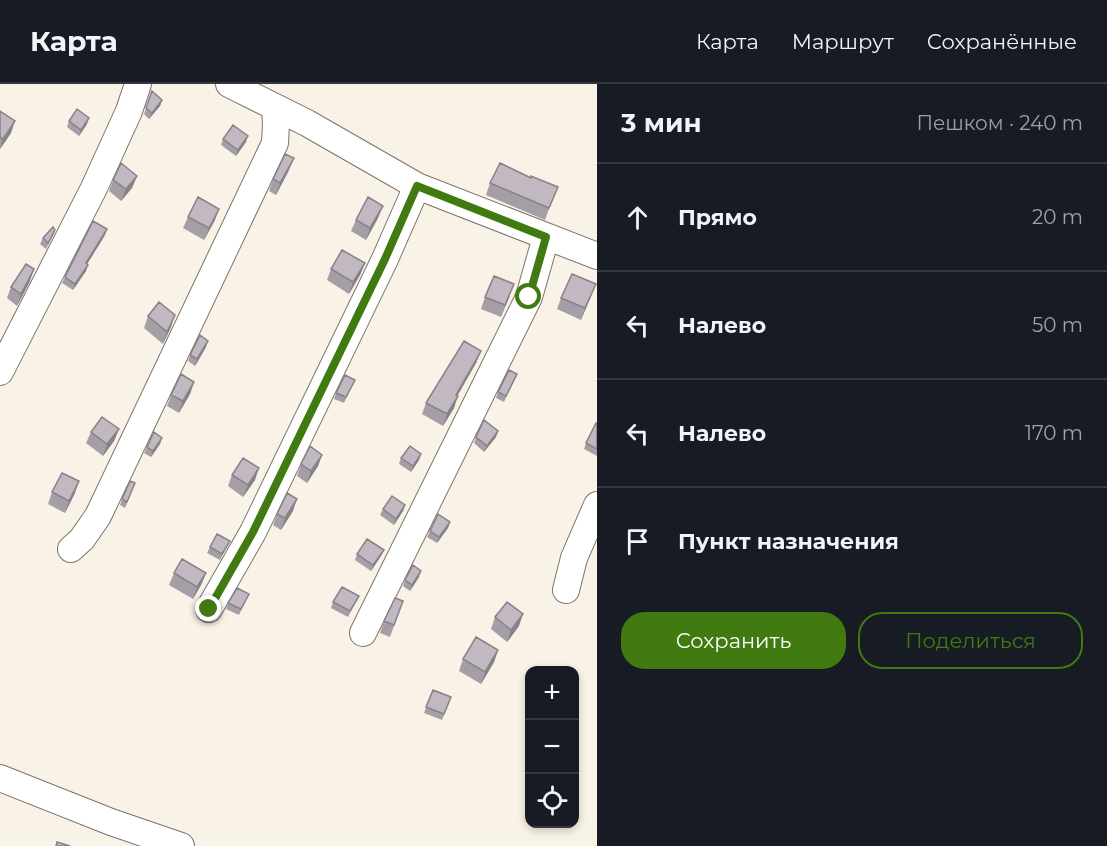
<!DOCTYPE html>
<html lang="ru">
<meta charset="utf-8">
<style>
:root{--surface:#171b24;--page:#242831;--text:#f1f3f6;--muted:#9ea1a6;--line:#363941;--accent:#407a11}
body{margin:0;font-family:Montserrat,sans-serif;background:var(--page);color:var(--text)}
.controls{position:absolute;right:18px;bottom:18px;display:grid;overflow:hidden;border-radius:12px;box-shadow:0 3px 9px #0003}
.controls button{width:54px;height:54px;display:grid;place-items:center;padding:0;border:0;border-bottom:2px solid var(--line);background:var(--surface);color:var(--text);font:30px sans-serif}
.stop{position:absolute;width:18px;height:18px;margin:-14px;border:4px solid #407a11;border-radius:50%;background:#fff}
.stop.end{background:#407a11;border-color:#fff;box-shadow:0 2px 6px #0008}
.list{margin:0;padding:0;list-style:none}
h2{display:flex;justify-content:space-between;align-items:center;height:78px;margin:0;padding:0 24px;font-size:26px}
h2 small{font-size:20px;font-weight:400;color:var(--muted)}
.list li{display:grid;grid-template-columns:39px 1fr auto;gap:18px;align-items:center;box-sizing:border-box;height:108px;padding:0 24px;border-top:2px solid var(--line)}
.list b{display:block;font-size:22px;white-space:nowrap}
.list em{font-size:20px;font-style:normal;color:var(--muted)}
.actions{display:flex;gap:12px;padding:18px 24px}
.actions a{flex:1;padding:14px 0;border:2px solid var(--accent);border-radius:24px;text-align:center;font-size:21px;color:var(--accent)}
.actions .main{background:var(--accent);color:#fff}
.icon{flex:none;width:33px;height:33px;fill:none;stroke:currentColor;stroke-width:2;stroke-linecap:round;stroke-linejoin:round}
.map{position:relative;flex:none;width:597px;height:762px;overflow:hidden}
header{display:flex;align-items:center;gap:36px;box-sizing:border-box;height:84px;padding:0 30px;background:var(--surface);border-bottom:2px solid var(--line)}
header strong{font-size:28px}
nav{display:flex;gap:33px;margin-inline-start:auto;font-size:21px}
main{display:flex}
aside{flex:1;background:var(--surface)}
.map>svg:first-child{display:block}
</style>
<header>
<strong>Карта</strong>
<nav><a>Карта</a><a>Маршрут</a><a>Сохранённые</a></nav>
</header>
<main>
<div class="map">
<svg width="597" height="762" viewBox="0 0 597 762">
<rect width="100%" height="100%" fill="#f9f2e7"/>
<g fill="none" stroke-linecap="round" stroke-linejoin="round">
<g stroke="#7a746a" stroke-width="28">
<path id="minor" d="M229 0 307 39 417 102 597 172
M0 288 94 104 129 27 138 0
M71 465 82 455 98 432 275 59 276 39 275 24
M566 506 574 474 597 421
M209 525 253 448 385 175 417 102
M363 549 529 213 546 153
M0 694 111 738 181 762"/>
</g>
<use href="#minor" stroke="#fff" stroke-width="26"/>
</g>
<path fill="#a69ea7" d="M152 7 162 16 160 22 149 35 144 30Z
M0 27 11 49 0 65Z
M69 37 87 40 79 52 67 43Z
M223 55 246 58 236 72 221 61Z
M289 86 276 111 269 107 273 95Z
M137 92 132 104 121 117 109 107 113 96Z
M490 99 553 114 545 136 486 111Z
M188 133 215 136 204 156 183 144Z
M378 134 366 156 351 147 356 136Z
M55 146 53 152 46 165 40 160 43 154Z
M105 151 87 180 86 187 73 206 62 199 65 193Z
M365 179 360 191 349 210 327 196 331 185Z
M30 197 17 222 7 214 11 203Z
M596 200 581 236 557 225 561 214Z
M510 212 501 233 481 225 485 213Z
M148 232 171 243 163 260 144 244Z
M206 263 195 282 188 277 190 271Z
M481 267 476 279 457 312 454 324 443 342 422 330 426 319Z
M517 290 504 318 496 314 498 308Z
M355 296 344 319 334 315 336 309Z
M194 298 190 310 179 329 167 322 171 311Z
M597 340V372L584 365 586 359Z
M119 345 114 357 103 372 86 359 91 348Z
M498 347 496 353 484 368 474 359 476 353Z
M160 360 151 373 144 369 147 363Z
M421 370 419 376 411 388 399 380 401 374Z
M322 371 318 382 307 399 297 392 301 380Z
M232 391 255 396 243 413 228 402Z
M135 399 125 424 120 421 122 415Z
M52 408 75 409 65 429 48 420Z
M405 421 403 427 394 441 380 431 383 425Z
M293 427 281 446 273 441 277 430Z
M450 438 448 444 437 459 427 453 430 447Z
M210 463H227L220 476 207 469Z
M357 470 381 472 371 487 355 476Z
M174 489H206L201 501 193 515 169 501Z
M419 493 410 507 403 502 405 496Z
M359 512 348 533 331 524 333 518Z
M246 516 239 531 226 525 228 519Z
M403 517 390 553 380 549 384 537Z
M495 533 519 542 507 558 491 545Z
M498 566 494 578 481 600 459 587 463 575Z
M433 606 451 613 442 636 424 629Z"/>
<path fill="#878188" d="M162 16 160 22 149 35 152 29Z
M89 34 87 40 79 52 81 46Z
M15 37 11 49 0 65 3 55Z
M248 52 246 58 236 72 238 66Z
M294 74 289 86 276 111 280 99Z
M137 92 132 104 121 117 126 105Z
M383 122 378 134 366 156 370 144Z
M219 125 215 136 204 156 209 144Z
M107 145 105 151 84 185 86 179Z
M365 179 360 191 349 210 353 198Z
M88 181 86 187 73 206 75 200Z
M34 185 30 197 17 222 21 210Z
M596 200 581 236 585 224Z
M175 231 171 243 163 260 167 248Z
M208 257 206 263 195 282 197 275Z
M481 267 476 279 451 323 456 311Z
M194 298 190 310 179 329 183 317Z
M458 312 454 324 443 342 447 330Z
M119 345 114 357 103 372 107 360Z
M498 347 496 353 484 368 487 362Z
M162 354 160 360 151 373 153 367Z
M421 370 419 376 411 388 413 382Z
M322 371 318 382 307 399 311 387Z
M259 384 255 396 243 413 248 401Z
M79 397 75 409 65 429 69 417Z
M297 415 293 427 281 446 285 434Z
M405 421 403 427 394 441 396 435Z
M450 438 448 444 437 459 439 453Z
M384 466 381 472 371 487 373 481Z
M421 487 419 493 410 507 412 501Z
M206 489 201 501 193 515 197 503Z
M523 530 519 542 507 558 511 546Z
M498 566 494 578 481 600 485 588Z"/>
<path fill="#c1b8c2" stroke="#878188" stroke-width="1.5" d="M152 7 162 16 152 29 146 24Z
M77 25 89 34 81 46 69 37Z
M0 27 15 37 3 55 0 53Z
M233 41 248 52 238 66 223 55Z
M285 70 294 74 280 99 273 95Z
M121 79 137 92 126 105 113 96Z
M500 79 531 94V92L558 103 549 124 490 99Z
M198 113 219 125 209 144 188 133Z
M368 113 383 122 370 144 356 136Z
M93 137 107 145 86 179 88 181 75 200 65 193Z
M53 143 55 146 48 159 43 154Z
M342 166 365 179 353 198 331 185Z
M26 180 34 185 21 210 11 203Z
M572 190 596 200 585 224 561 214Z
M494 192 514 200 505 221 485 213Z
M159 218 175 231 167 248 148 232Z
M200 251 208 257 197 275 190 271Z
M464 257 481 267 456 311 458 312 447 330 426 319Z
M509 286 517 290 506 312 498 308Z
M181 290 194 298 183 317 171 311Z
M345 291 355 296 346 313 336 309Z
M102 333 119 345 107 360 91 348Z
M484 336 498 347 487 362 476 353Z
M596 339 597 340V365L586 359Z
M154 348 162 354 153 367 147 363Z
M310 362 322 371 311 387 301 380Z
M410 362 421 370 413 382 401 374Z
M243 374 259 384 248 401 232 391Z
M62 389 79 397 69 417 52 408Z
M130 397 135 399 127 418 122 415Z
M287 409 297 415 285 434 277 430Z
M392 412 405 421 396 435 383 425Z
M438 430 450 438 439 453 430 447Z
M217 450 230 457 222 470 210 463Z
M367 455 384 466 373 481 357 470Z
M182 475 206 489 197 503 174 489Z
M413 481 421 487 412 501 405 496Z
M342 503 359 512 350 527 333 518Z
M237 504 249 510 241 525 228 519Z
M395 514 403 517 394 541 384 537Z
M507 518 523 530 511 546 495 533Z
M476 553 498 566 485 588 463 575Z
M433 606 451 613 444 630 426 623Z
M57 758 70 762H56Z"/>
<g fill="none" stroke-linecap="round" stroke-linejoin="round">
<path stroke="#407a11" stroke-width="8" d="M209 525 253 448 385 175 417 102 546 153 529 213"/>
</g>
</svg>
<div class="controls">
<button>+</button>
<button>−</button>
<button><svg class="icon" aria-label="locate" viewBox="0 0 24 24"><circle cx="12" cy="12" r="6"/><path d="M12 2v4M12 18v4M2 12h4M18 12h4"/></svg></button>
</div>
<div class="stop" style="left:529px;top:213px"></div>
<div class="stop end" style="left:209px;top:525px"></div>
</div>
<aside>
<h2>3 мин<small>Пешком · 240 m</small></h2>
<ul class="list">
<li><svg class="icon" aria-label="ahead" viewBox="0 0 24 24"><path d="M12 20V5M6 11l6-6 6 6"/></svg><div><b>Прямо</b></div><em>20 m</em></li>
<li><svg class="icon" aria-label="left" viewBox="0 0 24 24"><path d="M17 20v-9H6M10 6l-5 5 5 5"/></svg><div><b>Налево</b></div><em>50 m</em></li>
<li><svg class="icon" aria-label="left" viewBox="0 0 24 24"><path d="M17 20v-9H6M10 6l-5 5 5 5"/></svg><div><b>Налево</b></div><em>170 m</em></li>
<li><svg class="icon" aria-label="arrive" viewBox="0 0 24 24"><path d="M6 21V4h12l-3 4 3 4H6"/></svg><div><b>Пункт назначения</b></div></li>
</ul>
<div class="actions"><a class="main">Сохранить</a><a>Поделиться</a></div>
</aside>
</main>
